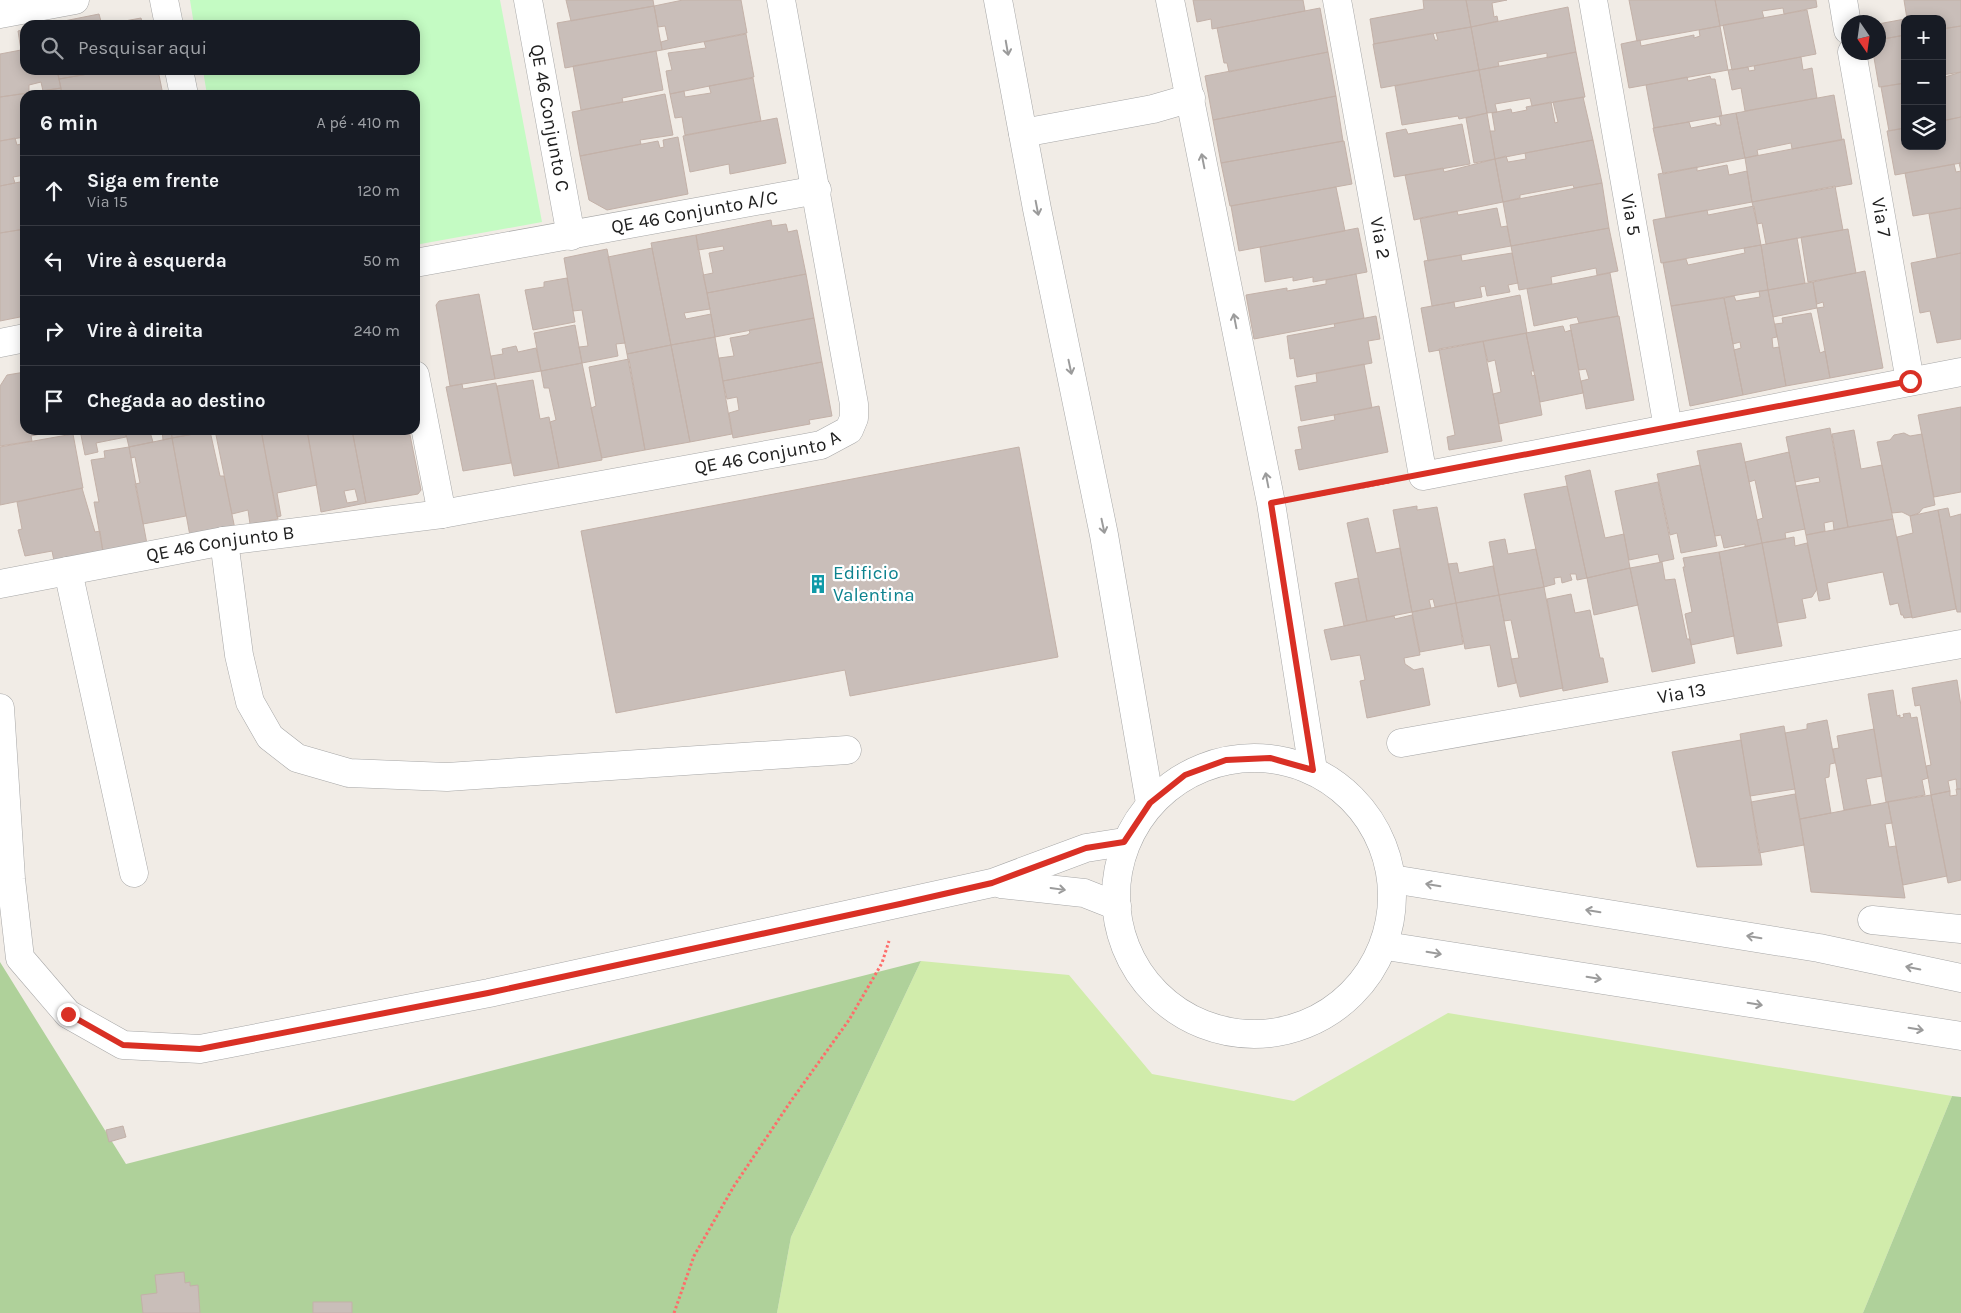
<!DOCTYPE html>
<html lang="pt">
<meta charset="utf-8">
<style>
:root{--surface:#171b24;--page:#242831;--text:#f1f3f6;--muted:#9ea1a6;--line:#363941}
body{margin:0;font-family:Karla,sans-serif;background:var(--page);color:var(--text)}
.controls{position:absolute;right:15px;top:15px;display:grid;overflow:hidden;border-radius:10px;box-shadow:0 2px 12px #0003}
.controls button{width:45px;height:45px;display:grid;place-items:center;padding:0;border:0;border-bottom:1px solid var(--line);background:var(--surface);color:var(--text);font:25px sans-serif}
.compass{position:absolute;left:1841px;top:15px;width:45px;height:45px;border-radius:50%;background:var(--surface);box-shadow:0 2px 12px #0003;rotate:167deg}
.stop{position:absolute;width:15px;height:15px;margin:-11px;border:4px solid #d93025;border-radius:50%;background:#fff}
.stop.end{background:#d93025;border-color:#fff;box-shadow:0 1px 5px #0008}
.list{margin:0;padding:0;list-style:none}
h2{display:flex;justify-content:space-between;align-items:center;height:65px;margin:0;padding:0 20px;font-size:21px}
h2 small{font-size:16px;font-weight:400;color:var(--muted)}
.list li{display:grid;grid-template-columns:32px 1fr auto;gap:15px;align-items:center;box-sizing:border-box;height:70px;padding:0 20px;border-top:1px solid var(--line)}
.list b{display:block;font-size:19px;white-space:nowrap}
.list p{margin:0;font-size:16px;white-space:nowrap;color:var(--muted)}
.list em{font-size:16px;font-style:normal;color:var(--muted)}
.icon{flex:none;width:28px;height:28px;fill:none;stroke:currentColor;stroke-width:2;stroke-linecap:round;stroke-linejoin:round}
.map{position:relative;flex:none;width:1961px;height:1313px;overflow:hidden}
.search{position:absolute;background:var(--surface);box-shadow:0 2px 12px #0003;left:20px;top:20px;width:400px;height:55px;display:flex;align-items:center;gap:12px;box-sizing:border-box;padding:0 18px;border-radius:15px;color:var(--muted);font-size:19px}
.panel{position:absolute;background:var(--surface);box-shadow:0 2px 12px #0003;left:20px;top:90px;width:400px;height:345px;border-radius:15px}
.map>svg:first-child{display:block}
</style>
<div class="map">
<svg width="1961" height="1313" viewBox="0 0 1961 1313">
<rect width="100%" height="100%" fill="#f1ece6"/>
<path fill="#d1ecab" d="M921 961 1069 975 1152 1074 1294 1101 1448 1013 1952 1096 1863 1313H777L791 1237Z"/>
<path fill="#afd19a" d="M921 961 791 1237 777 1313H0V962L126 1164Z
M1952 1096 1961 1097V1313H1863Z"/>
<path fill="#c4fbc3" d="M190 0H500L542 222 415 245V95H207L203 70H415V25H194Z"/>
<path fill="#c9beb9" stroke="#c3b1a8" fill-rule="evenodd" d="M566 0H653L654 6 571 21Z
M683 0H741L747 33 662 50 661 42 668 40 665 26 658 27 654 6Z
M1193 0H1303L1305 11 1212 29 1211 19 1197 22Z
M1423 0H1466L1471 27 1374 44 1370 19 1424 9Z
M1466 0H1507L1492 3 1494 17 1497 16 1498 21 1471 27Z
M1629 0H1715L1720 26 1637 41Z
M1715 0H1816L1817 7 1784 14 1783 8 1762 11 1764 18 1720 26Z
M1904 0H1961V26L1942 29V19H1907Z
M654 6 662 50 565 68 557 23Z
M1568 7 1576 52 1547 58V53L1498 62 1499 66 1479 70 1471 27Z
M1320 8 1328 52 1229 72 1227 63H1224L1217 28Z
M1807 10 1816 54 1732 70 1723 25Z
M99 14 102 25H49V24Z
M141 18 143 25H103Z
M1905 19V35L1878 40V24Z
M1720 26 1728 70 1629 88 1621 44 1640 40 1641 46 1694 35V38L1700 36 1699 30Z
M1961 26V72L1942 75V29Z
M1471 27 1479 70 1381 88 1373 44 1433 33 1435 40H1438L1436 33Z
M25 29V70H57L61 88 43 91 41 82 29 85V93L0 97V54L21 50 18 31Z
M746 34 754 77 670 94 666 71 672 70 668 53 706 48 704 42Z
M1905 35V83L1879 87 1873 52H1878V40Z
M656 51 663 90 622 98 623 102 581 110 573 66Z
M1328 52 1336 96 1213 120 1205 76Z
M1576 52 1585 97 1532 106 1530 98 1495 104 1497 112 1487 113 1479 70Z
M1801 57 1803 70 1812 68 1817 98 1745 111 1741 88 1732 90 1728 70 1748 67 1749 71 1755 70 1754 66Z
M57 70H111L59 79Z
M111 70H158L163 95H62L59 79Z
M1479 70 1487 113 1459 119 1458 116 1402 125 1395 86Z
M1961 72V117L1942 121V78Z
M1710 76 1711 79H1715L1722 116 1654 128 1646 85 1687 77 1688 81Z
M753 78 761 121 685 135 682 117 675 118 670 94 684 91 685 97 711 93 709 86Z
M1905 83V128L1889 131 1881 87Z
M61 88 62 95H25V137L0 141V97Z
M665 94 673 135 640 140 641 144 580 156 572 112Z
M1834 95 1842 140 1792 149 1791 143 1757 150 1758 155 1745 158 1736 113Z
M1336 96 1343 141 1221 163 1213 120Z
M1583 97 1593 140 1495 159 1490 131H1495L1492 113 1511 109 1512 113 1527 110 1526 107 1551 102 1555 123 1558 122 1553 102Z
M1487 113 1495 159 1474 163 1466 118Z
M1736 113 1745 158 1663 174 1653 128 1689 122 1691 128 1716 123V125H1721L1719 116Z
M1961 117V163L1895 175 1887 131 1905 128V146H1942V121Z
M777 118 786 163 730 174 729 164 690 172 683 136Z
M1462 124 1470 164 1394 177 1386 133 1406 129 1408 134Z
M678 137 688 194 607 210 589 200 580 156 658 141 660 148 664 147 663 140Z
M15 138 17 145 25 143V175L13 177 15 183 0 186V141Z
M1844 139 1852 184 1752 202 1745 158Z
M1593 140 1602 183 1574 188 1573 185 1520 195V198L1503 202 1495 159 1506 156 1508 162 1526 159 1525 153Z
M1344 141 1352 184 1230 206 1221 163Z
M1495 159 1503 202 1414 220 1405 175 1443 168 1444 172Z
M1959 163H1961V208L1913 216 1905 173 1954 164 1956 172 1961 171Z
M1727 165 1729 175 1747 171 1752 202 1666 218 1658 174 1697 167V171Z
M25 181V229L0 233V186Z
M1602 183 1609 228 1511 246 1503 202Z
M1835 186 1843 230 1766 244 1762 223 1757 224 1752 202Z
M1336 187 1345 231 1239 251 1231 206Z
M1754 206 1761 245 1661 263 1653 220 1707 210 1708 215Z
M1497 208 1501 227 1507 226 1511 246 1428 261 1420 218 1457 211 1458 215Z
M1961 208V253L1937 258 1929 214Z
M771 220 772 226 786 224 788 232 797 230 806 274 707 293 703 275 713 273 709 253 724 250 723 246 698 250 696 235Z
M1358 228 1367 272 1313 282V277L1293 281V277L1265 282 1260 247Z
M1609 228 1618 271 1597 275 1596 268 1551 277 1552 284 1519 290 1511 246Z
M25 229V316L0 321V233Z
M1848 229 1856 273 1808 282 1801 237Z
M696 235 710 309 684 313 686 319 711 314 715 337 671 345 651 243Z
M1797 238 1805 283 1768 290 1761 245Z
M1761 245 1768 290 1671 306 1663 263 1686 259 1688 265 1745 253 1744 248Z
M652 248 671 345 627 354 608 257Z
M607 249 625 343 616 344 618 356 582 363 579 347 588 346 582 310 573 311 564 258Z
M1512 253 1518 283 1508 285 1510 292 1487 296 1485 286 1480 287 1482 297 1432 306 1424 261 1461 255 1462 261Z
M1961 253V339L1937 343 1930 311 1920 313 1911 263Z
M1865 271 1883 368 1830 378 1817 308 1824 307 1823 302 1817 304 1813 282Z
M1610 273 1618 316 1579 323 1577 317 1534 326 1527 289Z
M806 274 814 318 715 337 707 293Z
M1356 274 1364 318 1254 339 1246 295 1287 288V291L1326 284V280Z
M567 278 575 322 533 330 525 290 544 287V282Z
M1813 282 1817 308 1773 317 1768 290Z
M1768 290 1777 337 1772 338 1773 348 1779 347 1786 386 1743 395 1734 350 1741 348 1740 342 1733 344 1724 298 1734 296 1736 301 1760 297 1759 291Z
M479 294 495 379 450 386 436 305 439 301Z
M1520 295 1527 333 1429 352 1421 308 1454 302 1455 308Z
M1724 298 1743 395 1690 406 1671 306Z
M1811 313 1820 353 1825 351 1830 378 1786 386 1775 324 1783 323 1782 318Z
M1376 316 1380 339 1368 341 1372 363 1297 377 1294 358 1290 359 1287 336 1335 327 1334 324Z
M1619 316 1634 400 1586 409 1581 381 1589 379 1586 369 1579 370 1570 325Z
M814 318 822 362 723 381 719 358 734 356 730 338 747 335 750 333 749 330Z
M575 325 582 363 541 371 534 333Z
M1563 326 1565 332 1571 330 1583 393 1540 402 1526 333Z
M1526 333 1534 371H1531L1532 376 1535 375 1542 415 1499 424 1493 394 1501 392 1495 360 1488 362 1483 341Z
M715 337 732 434 690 442 671 345Z
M1483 341 1502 441 1449 450 1447 437 1455 435 1439 349Z
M671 345 690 442 645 450 627 354Z
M516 346 518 352 536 348 541 371 495 379 491 356 503 354 502 349Z
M629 359 645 450 602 458 591 408 596 406 589 367Z
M822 362 832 416 809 420 810 424 733 438 729 413 739 410 737 397 727 399 723 381Z
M582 363 602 460 559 468 550 422 556 420 549 388H544L541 371Z
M1364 364 1372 408 1301 421 1295 386 1317 382 1316 373Z
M25 372V430H59L31 436 32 441 0 446V386L7 375Z
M533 380 540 419 549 417 559 468 514 476 497 386Z
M496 383 511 463 463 471 446 387 462 384 463 389Z
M1379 406 1388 452 1299 470 1295 450 1302 449 1298 427 1335 420 1334 415Z
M1961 407V492L1934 497 1918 415Z
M1830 428 1848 527 1834 530 1833 521 1824 523 1825 531 1806 535 1796 486 1820 482 1819 477 1795 482 1786 437Z
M80 430H125L126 437 96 443 98 452 85 455Z
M125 430H171L172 438 163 440 162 430 150 432 153 442 129 447Z
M171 430H215L172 438Z
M215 430H261L278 519 250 524 248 510 232 514Z
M261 430H307L317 485 277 493 281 516 277 517Z
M307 430H352L366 503 321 512ZM355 489 358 501 347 503 344 491Z
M352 430H409L421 490 418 494 366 503Z
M1854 430 1861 469 1882 465 1893 519 1848 527 1832 434Z
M210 431 220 476H224L235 529 190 536 172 438Z
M1904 433 1910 436 1922 434 1935 505 1923 508 1919 513 1910 516 1902 512 1892 513 1877 442 1890 440 1894 435Z
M73 434 83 488 0 505V447Z
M172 438 186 516 143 524 135 484 140 483 135 457 131 458 129 447Z
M1741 443 1762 543 1745 547V544L1724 548 1721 535 1715 536 1697 451Z
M129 447 147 544 103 552 94 502H99L91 460 105 458 104 451Z
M1019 447 1058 657 850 696 845 670 616 713 581 531Z
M1789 452 1805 529 1785 533 1786 539 1762 543 1757 520 1763 518 1755 480 1749 482 1745 462Z
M1700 465 1717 546 1681 553 1677 533 1670 535 1657 474Z
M1590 470 1605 538 1624 534 1630 568 1587 578 1565 476Z
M1658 482 1674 559 1660 562 1658 554 1629 560 1615 491Z
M1567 486 1587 578 1577 580 1576 574H1570L1572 580 1562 583 1561 577 1554 578 1555 584 1544 587 1524 494Z
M82 488 95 532 100 531 103 552 54 561 52 551 25 556 18 530 22 529 17 502Z
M1417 506V510L1437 507 1456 603 1435 607 1433 599 1429 600 1431 608 1412 612 1393 510Z
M1948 508 1950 517 1961 514V612H1957L1938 510Z
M1938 510 1956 609 1912 618 1897 537 1913 533 1910 516Z
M1368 518 1376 553 1400 548 1412 612 1367 621 1347 523Z
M1893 519 1912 617 1904 618 1903 615H1901L1898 603 1890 605 1883 572 1827 583 1830 599 1819 601 1806 535Z
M1794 537 1795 546 1807 543 1817 589 1812 597 1802 599 1806 618 1777 623 1762 543Z
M1505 539 1508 554 1536 549 1544 587 1499 595 1489 542Z
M1762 543 1782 646 1737 654 1719 552Z
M1719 552 1734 636 1691 645 1685 614 1692 612 1683 567H1685L1683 558Z
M1662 562 1665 580 1675 579 1687 639H1690L1695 663 1652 672 1630 568Z
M1457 563 1459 573 1493 566 1499 595 1456 603 1448 564Z
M1630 568 1638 605 1594 615 1587 578Z
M1358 578 1367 621 1344 626 1335 583Z
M1544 587 1563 688 1520 697 1511 659 1519 658 1511 620 1504 621 1499 595Z
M1571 594 1575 613 1590 610 1600 658H1603L1608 682 1563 691 1547 599Z
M1499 595 1516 683 1498 687 1490 645 1465 649 1456 603Z
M1456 603 1463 644 1420 652 1412 612Z
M1412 615 1420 655 1404 658 1405 664 1414 670 1423 668 1430 705 1367 718 1360 681 1365 680 1360 655 1331 660 1324 630 1394 616 1395 619Z
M1957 680 1961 706V789H1957L1956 779 1948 781 1950 791 1931 795 1926 766 1931 765 1920 705 1915 706 1912 688Z
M1893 690 1897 716 1900 715V718L1904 717 1903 714 1910 713 1911 718 1917 717 1928 778 1922 780 1925 795 1886 802 1868 694Z
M1827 720 1835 763 1830 764 1829 777 1825 778 1831 813 1800 819 1785 733 1807 729V724Z
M1784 726 1795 789 1750 796 1740 734Z
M1874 729 1882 776 1866 779 1871 805 1844 810 1833 749 1839 748 1837 736Z
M1741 740 1762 865 1697 867 1672 752Z
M1956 789H1961V880L1948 883 1931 795 1950 791V796L1957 795Z
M1795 794 1804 845 1759 853 1751 802Z
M1931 795 1947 876 1903 885 1888 802Z
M1888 802 1892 823 1885 824 1889 847 1896 846 1905 898 1811 892 1800 819Z
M123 1126 126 1137 109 1142 106 1130Z
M184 1272 185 1283 190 1282V1286L198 1285 200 1313H143L141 1295 157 1293 155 1275Z
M313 1302H352V1313H313Z"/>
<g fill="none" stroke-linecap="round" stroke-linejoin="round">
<g stroke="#a7a7a7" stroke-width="29">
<g id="minor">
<path d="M164 0 169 25"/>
<path id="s1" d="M528 0 571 236"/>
<path d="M998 0 1037 209 1104 535 1150 803"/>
<path d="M1170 0 1271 503 1313 770"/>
<path id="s2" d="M1337 0 1423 476 1961 372"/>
<path id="s3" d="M1593 0 1668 428"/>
<path d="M1843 0 1848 30"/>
<path d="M0 14 75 0"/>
<path id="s4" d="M1852 52 1910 381"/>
<path d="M179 70 184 95"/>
<path d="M1023 133 1153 109 1191 98"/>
<path id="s5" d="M415 263 817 190"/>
<path d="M0 343 25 338"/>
<path d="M415 375 442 514"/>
<path d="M224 541 239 655 250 702 270 737 297 758 349 773 447 777 847 750"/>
<path d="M68 571 134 873"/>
<path id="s6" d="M0 584 224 541 442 514 805 448 821 445 849 430 854 418V404L781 0"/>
<path d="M0 708 11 879 20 958 68 1014 123 1045 200 1049 489 993 992 883 1086 848 1124 842"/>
<path id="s7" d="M1401 743 1961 644"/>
<circle cx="1254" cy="896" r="138"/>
<path d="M1392 879 1819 948 1961 978"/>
<path d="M1001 884 1084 893 1117 906"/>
<path d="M1872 920 1961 929"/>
<path d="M1386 946 1961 1036"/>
</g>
</g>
<path stroke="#fe6c6a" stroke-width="3" stroke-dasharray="2.5 2.5" stroke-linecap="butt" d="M1303 498 1390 482
M674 1313 694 1256 734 1186 791 1101 849 1020 882 963 889 941"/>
<use href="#minor" stroke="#fff" stroke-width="28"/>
</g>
<defs><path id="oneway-shaft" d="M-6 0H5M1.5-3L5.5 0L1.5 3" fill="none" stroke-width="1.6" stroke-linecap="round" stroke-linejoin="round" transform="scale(1.25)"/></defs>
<g stroke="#9b9b9b">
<use href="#oneway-shaft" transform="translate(1007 48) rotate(80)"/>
<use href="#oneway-shaft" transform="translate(1203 161) rotate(-101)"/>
<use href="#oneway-shaft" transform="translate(1037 208) rotate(79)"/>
<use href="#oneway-shaft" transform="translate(1235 321) rotate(-101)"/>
<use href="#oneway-shaft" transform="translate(1070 367) rotate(78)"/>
<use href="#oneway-shaft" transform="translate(1267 480) rotate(-101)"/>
<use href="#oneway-shaft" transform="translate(1103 526) rotate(78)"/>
<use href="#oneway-shaft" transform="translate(1433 885) rotate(-171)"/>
<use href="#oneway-shaft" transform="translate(1058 889) rotate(8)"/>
<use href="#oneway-shaft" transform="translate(1593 911) rotate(-171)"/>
<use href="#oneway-shaft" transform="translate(1754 937) rotate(-171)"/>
<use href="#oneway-shaft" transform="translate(1434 953) rotate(9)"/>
<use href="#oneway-shaft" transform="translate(1913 968) rotate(-168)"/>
<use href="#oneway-shaft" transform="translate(1594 978) rotate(9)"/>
<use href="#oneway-shaft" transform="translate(1755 1004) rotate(9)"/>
<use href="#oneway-shaft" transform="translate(1916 1029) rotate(9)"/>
</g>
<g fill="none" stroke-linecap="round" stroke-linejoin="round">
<path stroke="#d93025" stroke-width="6" d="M68 1014 123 1045 200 1049 488 993 900 904 992 883 1086 848 1124 842 1150 803 1185 775 1226 760 1270 758 1313 770 1271 503 1910 381"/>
</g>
<defs>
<g id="building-bare" transform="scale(1.5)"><path d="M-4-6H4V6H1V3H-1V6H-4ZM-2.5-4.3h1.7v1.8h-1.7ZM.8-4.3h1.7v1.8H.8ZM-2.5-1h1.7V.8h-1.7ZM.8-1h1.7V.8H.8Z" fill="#0f9aa8" stroke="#fff" stroke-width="2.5" paint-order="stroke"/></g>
</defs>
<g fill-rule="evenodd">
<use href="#building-bare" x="818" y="584"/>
</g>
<g text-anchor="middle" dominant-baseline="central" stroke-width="4.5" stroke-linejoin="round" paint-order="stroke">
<g font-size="19" fill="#202020" stroke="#fff">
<text stroke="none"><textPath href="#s1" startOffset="120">QE 46 Conjunto C</textPath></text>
<text stroke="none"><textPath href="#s5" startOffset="284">QE 46 Conjunto A/C</textPath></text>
<text stroke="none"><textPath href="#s3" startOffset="218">Via 5</textPath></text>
<text stroke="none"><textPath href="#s4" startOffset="168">Via 7</textPath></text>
<text stroke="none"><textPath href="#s2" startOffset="242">Via 2</textPath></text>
<text stroke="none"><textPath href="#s6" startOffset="779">QE 46 Conjunto A</textPath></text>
<text stroke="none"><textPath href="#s6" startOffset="224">QE 46 Conjunto B</textPath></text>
<text stroke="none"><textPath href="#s7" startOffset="285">Via 13</textPath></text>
</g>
<g font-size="19" fill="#0d838f" stroke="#fff" text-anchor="start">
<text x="833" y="573">Edificio<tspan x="833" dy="22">Valentina</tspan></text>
</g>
</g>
</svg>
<div class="controls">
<button>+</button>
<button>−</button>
<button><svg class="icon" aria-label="layers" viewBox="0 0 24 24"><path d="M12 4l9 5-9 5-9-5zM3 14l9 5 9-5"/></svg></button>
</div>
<svg class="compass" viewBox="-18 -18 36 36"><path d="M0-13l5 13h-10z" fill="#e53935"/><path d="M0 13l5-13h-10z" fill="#9ea1a6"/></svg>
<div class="stop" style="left:1910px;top:381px"></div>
<div class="stop end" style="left:68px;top:1014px"></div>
<div class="search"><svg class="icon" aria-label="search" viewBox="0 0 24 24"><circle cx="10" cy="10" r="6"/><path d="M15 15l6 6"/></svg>Pesquisar aqui</div>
<section class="panel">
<h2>6 min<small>A pé · 410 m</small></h2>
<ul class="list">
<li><svg class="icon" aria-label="ahead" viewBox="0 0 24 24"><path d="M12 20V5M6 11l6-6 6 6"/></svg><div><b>Siga em frente</b><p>Via 15</p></div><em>120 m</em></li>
<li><svg class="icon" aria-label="left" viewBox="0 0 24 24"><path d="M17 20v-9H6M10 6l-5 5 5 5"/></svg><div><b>Vire à esquerda</b></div><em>50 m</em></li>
<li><svg class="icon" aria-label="right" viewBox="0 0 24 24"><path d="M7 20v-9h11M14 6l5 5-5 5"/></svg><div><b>Vire à direita</b></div><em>240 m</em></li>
<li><svg class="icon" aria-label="arrive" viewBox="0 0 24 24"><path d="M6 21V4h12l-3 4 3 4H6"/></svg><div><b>Chegada ao destino</b></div></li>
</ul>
</section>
</div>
